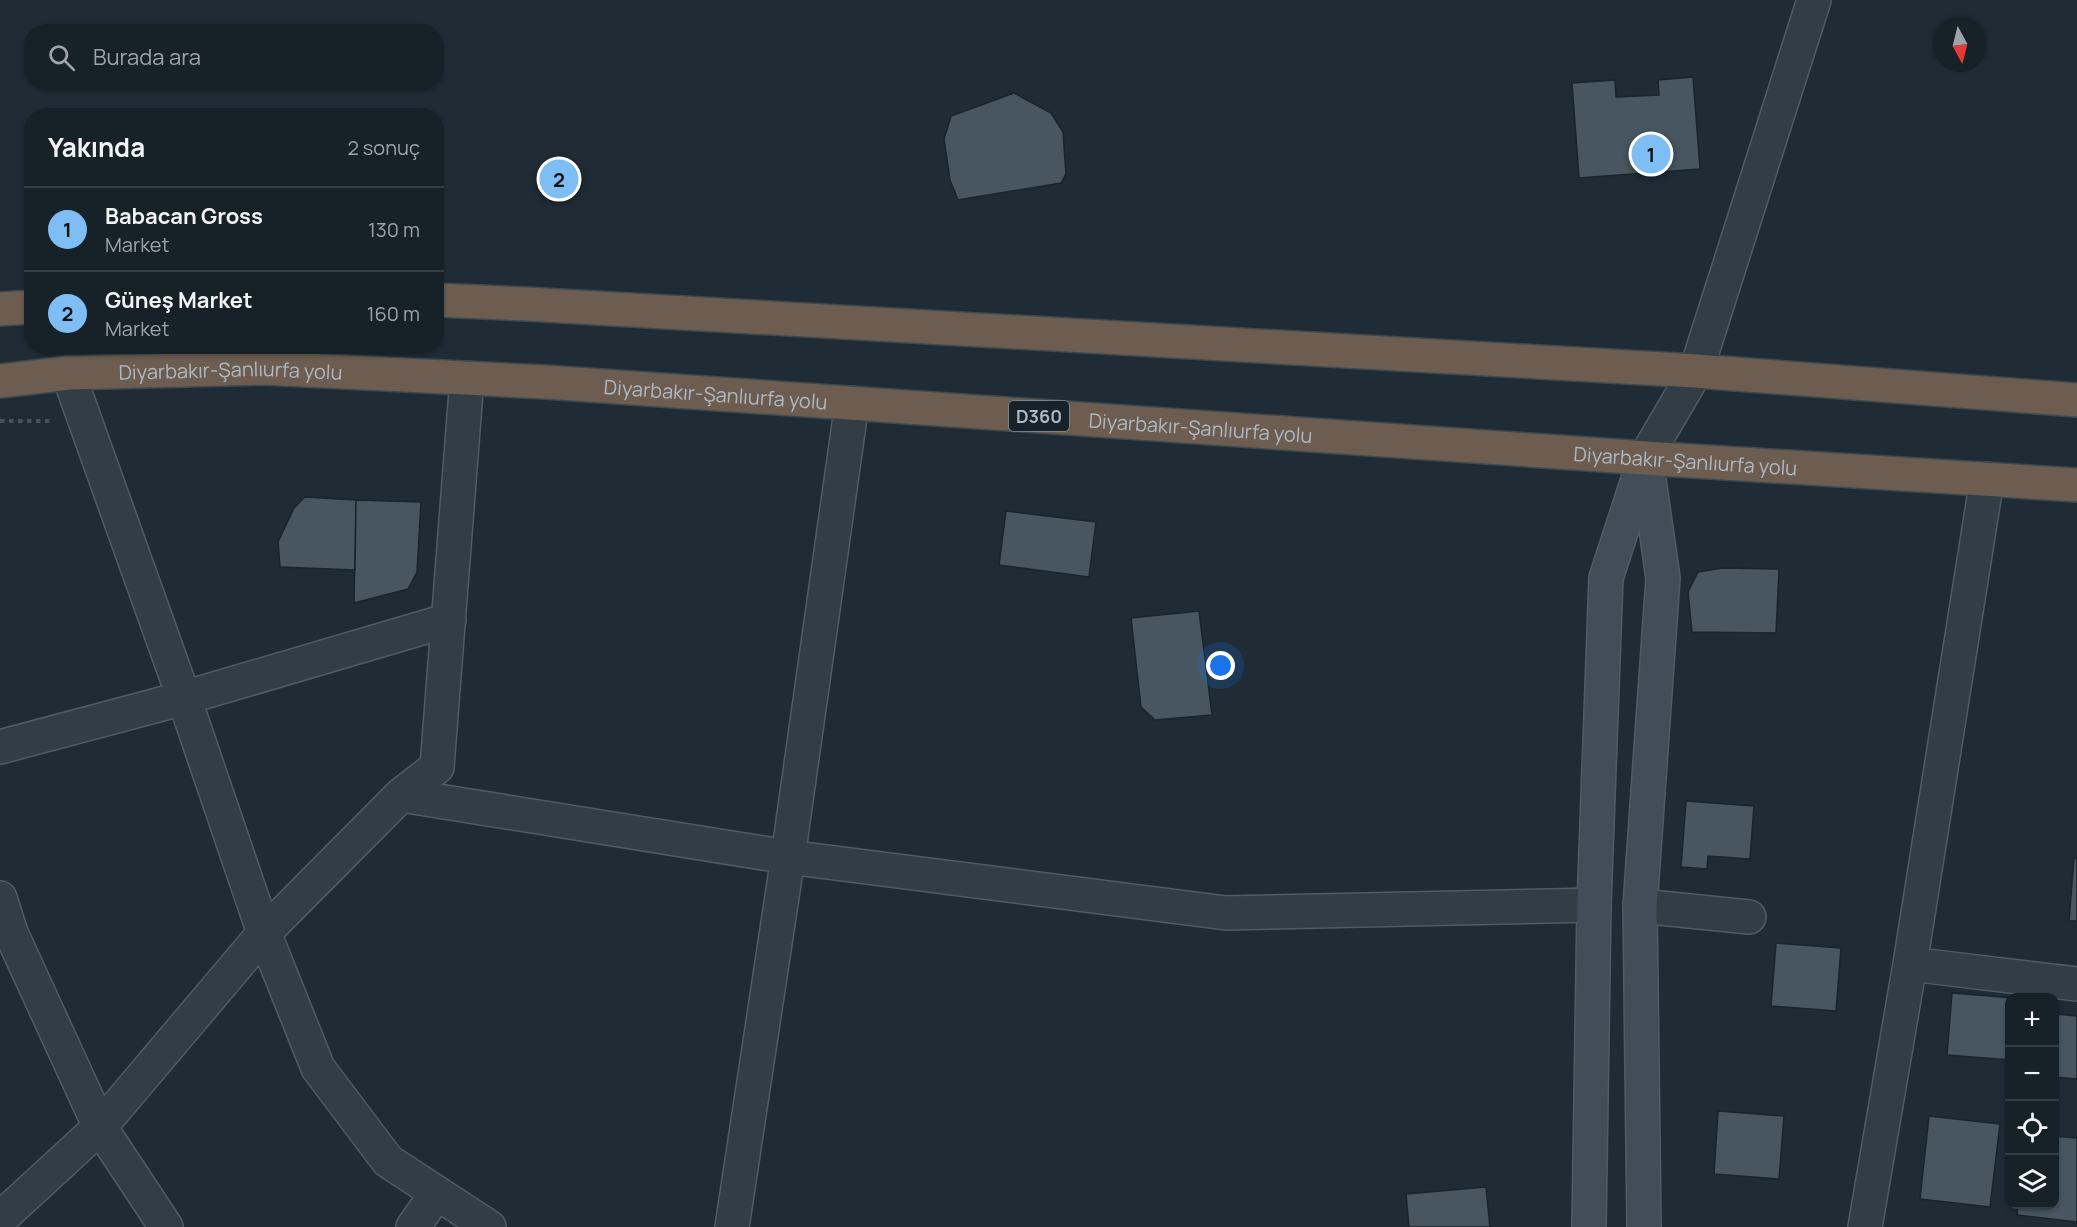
<!DOCTYPE html>
<html lang="tr">
<meta charset="utf-8">
<style>
:root{--surface:#172128;--page:#202930;--text:#f1f3f6;--muted:#9ea3a8;--line:#363e45;--accent:#7fbdf5}
body{margin:0;font-family:Manrope,sans-serif;background:var(--page);color:var(--text)}
.controls{position:absolute;right:18px;bottom:18px;display:grid;overflow:hidden;border-radius:12px;box-shadow:0 2px 4px #0004}
.controls button{width:54px;height:54px;display:grid;place-items:center;padding:0;border:0;border-bottom:2px solid var(--line);background:var(--surface);color:var(--text);font:30px sans-serif}
.compass{position:absolute;left:1933px;top:18px;width:54px;height:54px;border-radius:50%;background:var(--surface);box-shadow:0 2px 4px #0004;rotate:173deg}
.you{position:absolute;left:1221px;top:666px;width:21px;height:21px;margin:-15px;border:4px solid #fff;border-radius:50%;background:#1a73e8;box-shadow:0 0 0 9px #1a73e833}
.badge{display:grid;place-items:center;width:39px;height:39px;border-radius:50%;background:var(--accent);color:#111;font-size:20px;font-weight:700}
.pin{position:absolute;translate:-50% -50%;border:3px solid #fff;box-shadow:0 2px 6px #0006}
.list{margin:0;padding:0;list-style:none}
h2{display:flex;justify-content:space-between;align-items:center;height:78px;margin:0;padding:0 24px;font-size:26px}
h2 small{font-size:20px;font-weight:400;color:var(--muted)}
.list li{display:grid;grid-template-columns:39px 1fr auto;gap:18px;align-items:center;box-sizing:border-box;height:84px;padding:0 24px;border-top:2px solid var(--line)}
.list b{display:block;font-size:22px;white-space:nowrap}
.list p{margin:0;font-size:20px;white-space:nowrap;color:var(--muted)}
.list em{font-size:20px;font-style:normal;color:var(--muted)}
.icon{flex:none;width:33px;height:33px;fill:none;stroke:currentColor;stroke-width:2;stroke-linecap:round;stroke-linejoin:round}
.map{position:relative;flex:none;width:2077px;height:1227px;overflow:hidden}
.search{position:absolute;background:var(--surface);box-shadow:0 2px 4px #0004;left:24px;top:24px;width:420px;height:66px;display:flex;align-items:center;gap:15px;box-sizing:border-box;padding:0 21px;border-radius:24px;color:var(--muted);font-size:22px}
.panel{position:absolute;background:var(--surface);box-shadow:0 2px 4px #0004;left:24px;top:108px;width:420px;height:246px;border-radius:24px}
.map>svg:first-child{display:block}
</style>
<div class="map">
<svg width="2077" height="1227" viewBox="0 0 2077 1227">
<rect width="100%" height="100%" fill="#1f2c35"/>
<path fill="#475661" stroke="#1a242c" stroke-width="1.5" d="M1693 77 1700 169 1579 178 1572 83 1615 80 1616 97 1659 95 1658 80Z
M1014 93 1051 113 1063 132 1066 174 1061 183 958 200 950 180 944 139 951 116Z
M305 497 356 500 355 570 280 567 278 542 294 508Z
M356 500 421 502 417 572 408 589 354 603Z
M1006 511 1096 522 1089 577 999 565Z
M1722 568 1779 569 1776 633 1692 632 1688 592 1698 572Z
M1199 611 1212 715 1155 720 1141 707 1131 618Z
M1686 801 1754 806 1750 859 1708 856 1707 869 1681 867Z
M2074 858 2077 859V921H2069Z
M1776 943 1841 948 1836 1011 1771 1006Z
M1952 993 2014 998H2010V1060L1947 1055Z
M2056 1014 2077 1016V1079L2054 1077Z
M1718 1111 1784 1116 1779 1179 1714 1174Z
M1929 1116 2000 1124 1990 1207 1920 1199Z
M2054 1136 2077 1138V1222L2017 1215 2018 1204H2054Z
M1486 1187 1490 1227H1409L1406 1194Z"/>
<g fill="none" stroke-linecap="round" stroke-linejoin="round">
<g stroke="#505b64" stroke-width="36">
<path id="street" d="M68 373 184 698 264 933 318 1068 388 1161 489 1227
M1645 458 1696 371 1814 0
M0 747 184 698 449 620
M401 795 788 857 1226 913 1594 905
M0 898 11 933 100 1127 166 1227
M1640 906 1749 917
M1910 964 1987 479
M0 1219 100 1127 264 933 401 795 437 767 467 378
M413 1227 437 1193
M732 1227 788 857 852 403
M1865 1227 1910 964 2077 984"/>
</g>
<g stroke="#505b64" stroke-width="36">
<path id="secondary" d="M1589 1227 1594 905 1606 578 1645 458
M1644 1227 1640 906 1663 578 1647 466"/>
</g>
<g stroke="#3d4850" stroke-width="36">
<g id="highway">
<path d="M436 300 526 304 1696 371 2077 400"/>
<path d="M0 309 32 307"/>
<path id="s1" d="M0 381 68 373 264 368 545 382 1645 458 2077 485"/>
</g>
</g>
<path stroke="#415555" stroke-width="4" stroke-dasharray="4.5 4.5" stroke-linecap="butt" d="M0 421H51"/>
<use href="#street" stroke="#333d46" stroke-width="33"/>
<use href="#secondary" stroke="#414d59" stroke-width="33"/>
<use href="#highway" stroke="#6c5d50" stroke-width="33"/>
</g>
<g text-anchor="middle" dominant-baseline="central" stroke-width="5" stroke-linejoin="round" paint-order="stroke">
<rect fill="#18222a" stroke="#808b95" stroke-width="1.5" x="1009" y="401" width="60" height="30" rx="4.5"/>
<g font-size="18" font-weight="bold" fill="#adb8c3">
<text x="1039" y="416">D360</text>
</g>
<g font-size="20" fill="#adb8c3" stroke="#18222a">
<text stroke="none"><textPath href="#s1" startOffset="231">Diyarbakır-Şanlıurfa yolu</textPath></text>
<text stroke="none"><textPath href="#s1" startOffset="717">Diyarbakır-Şanlıurfa yolu</textPath></text>
<text stroke="none"><textPath href="#s1" startOffset="1203">Diyarbakır-Şanlıurfa yolu</textPath></text>
<text stroke="none"><textPath href="#s1" startOffset="1689">Diyarbakır-Şanlıurfa yolu</textPath></text>
</g>
</g>
</svg>
<div class="controls">
<button>+</button>
<button>−</button>
<button><svg class="icon" aria-label="locate" viewBox="0 0 24 24"><circle cx="12" cy="12" r="6"/><path d="M12 2v4M12 18v4M2 12h4M18 12h4"/></svg></button>
<button><svg class="icon" aria-label="layers" viewBox="0 0 24 24"><path d="M12 4l9 5-9 5-9-5zM3 14l9 5 9-5"/></svg></button>
</div>
<svg class="compass" viewBox="-18 -18 36 36"><path d="M0-13l5 13h-10z" fill="#e53935"/><path d="M0 13l5-13h-10z" fill="#9ea3a8"/></svg>
<div class="you"></div>
<div class="pin badge" style="left:1651px;top:154px">1</div>
<div class="pin badge" style="left:559px;top:179px">2</div>
<div class="search"><svg class="icon" aria-label="search" viewBox="0 0 24 24"><circle cx="10" cy="10" r="6"/><path d="M15 15l6 6"/></svg>Burada ara</div>
<section class="panel">
<h2>Yakında<small>2 sonuç</small></h2>
<ul class="list">
<li><span class="badge">1</span><div><b>Babacan Gross</b><p>Market</p></div><em>130 m</em></li>
<li><span class="badge">2</span><div><b>Güneş Market</b><p>Market</p></div><em>160 m</em></li>
</ul>
</section>
</div>
